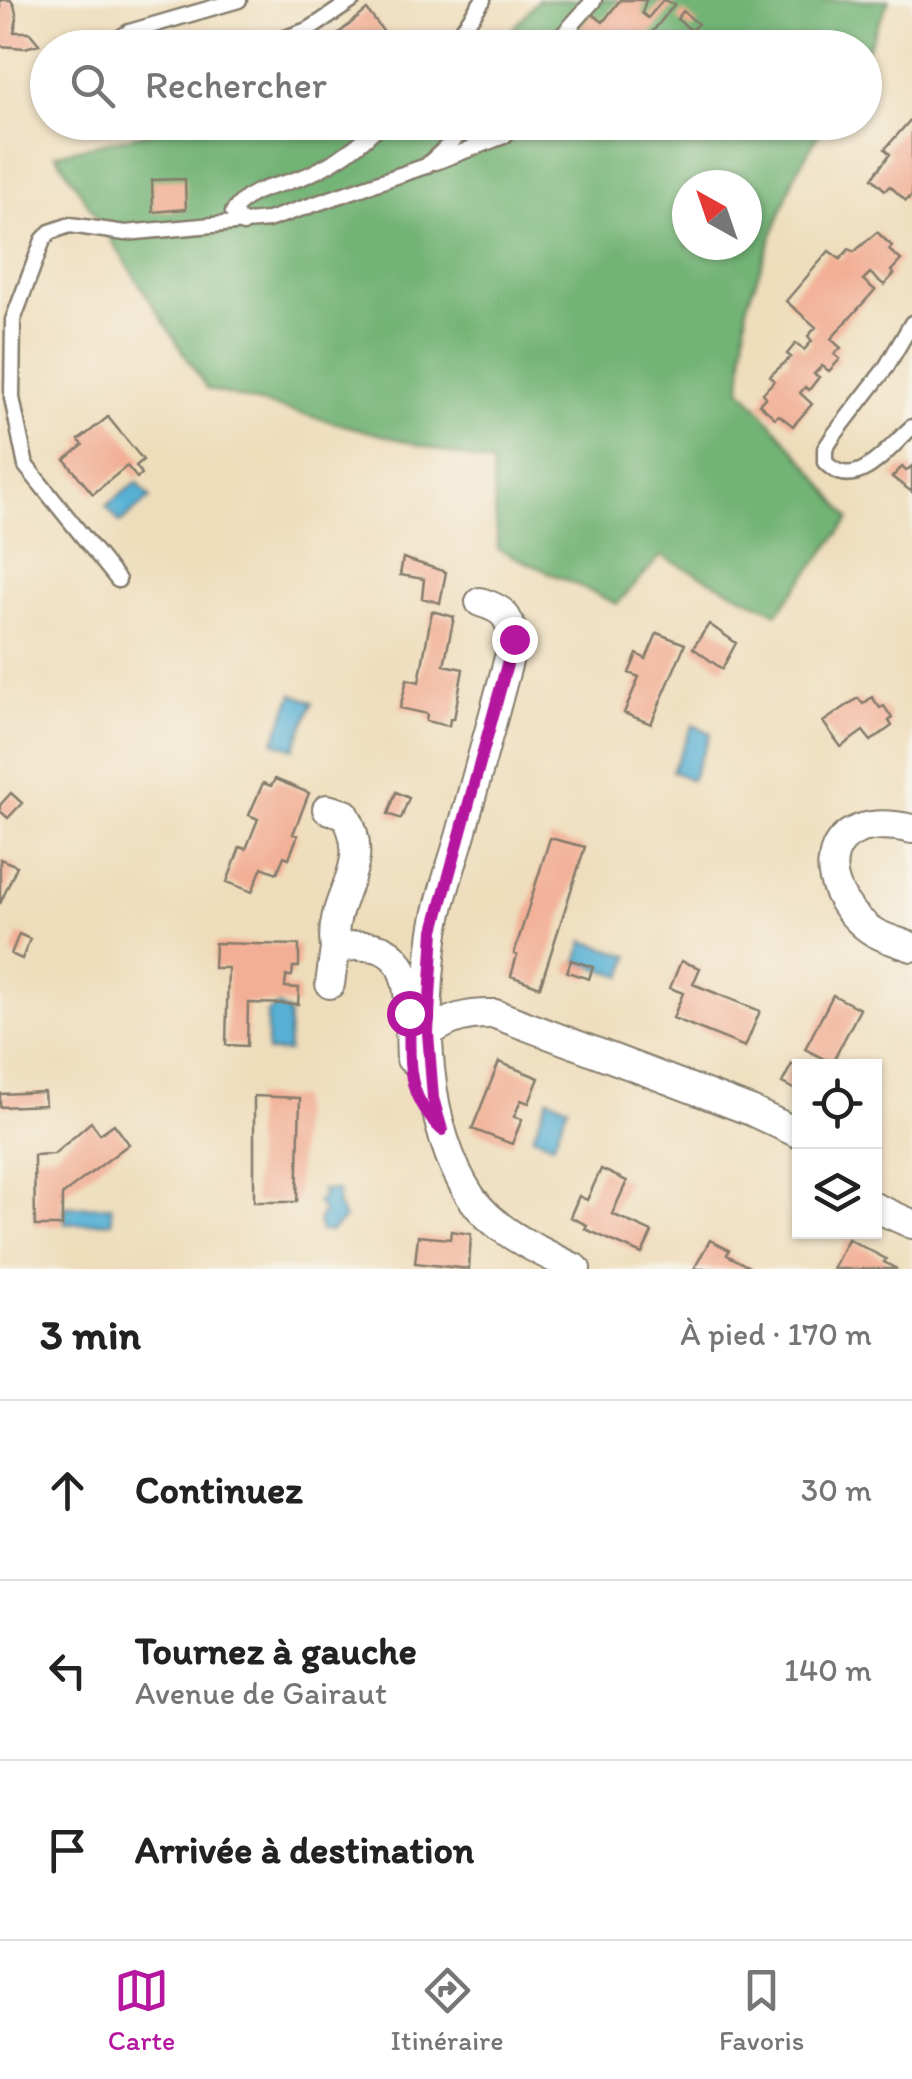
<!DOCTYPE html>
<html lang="fr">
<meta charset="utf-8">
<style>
:root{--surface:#fff;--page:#f2f2f2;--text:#222;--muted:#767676;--line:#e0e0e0;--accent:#b5179e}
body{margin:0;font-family:Itim,sans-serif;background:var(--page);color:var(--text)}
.controls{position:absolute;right:30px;bottom:30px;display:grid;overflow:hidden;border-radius:0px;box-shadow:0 2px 8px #0004}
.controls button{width:90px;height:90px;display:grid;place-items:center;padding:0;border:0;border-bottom:2px solid var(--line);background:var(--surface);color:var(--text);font:50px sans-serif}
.compass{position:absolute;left:672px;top:170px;width:90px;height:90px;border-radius:50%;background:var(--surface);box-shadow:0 2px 8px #0004;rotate:320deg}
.stop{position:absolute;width:30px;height:30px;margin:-22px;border:8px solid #b5179e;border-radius:50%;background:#fff}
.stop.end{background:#b5179e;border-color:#fff;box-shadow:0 2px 10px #0008}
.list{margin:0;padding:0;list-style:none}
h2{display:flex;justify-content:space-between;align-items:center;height:130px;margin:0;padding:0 40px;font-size:42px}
h2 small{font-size:32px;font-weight:400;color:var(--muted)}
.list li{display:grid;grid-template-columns:65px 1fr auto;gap:30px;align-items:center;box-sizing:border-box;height:180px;padding:0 40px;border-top:2px solid var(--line)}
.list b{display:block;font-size:38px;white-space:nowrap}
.list p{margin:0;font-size:32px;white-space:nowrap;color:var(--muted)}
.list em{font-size:32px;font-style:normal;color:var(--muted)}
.icon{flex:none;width:55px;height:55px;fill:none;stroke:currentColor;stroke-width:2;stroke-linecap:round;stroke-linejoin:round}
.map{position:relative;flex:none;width:912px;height:1269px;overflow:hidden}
.search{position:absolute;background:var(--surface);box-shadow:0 2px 8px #0004;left:30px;right:30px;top:30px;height:110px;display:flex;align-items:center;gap:25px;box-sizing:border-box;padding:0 35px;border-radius:55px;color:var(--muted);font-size:38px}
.sheet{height:670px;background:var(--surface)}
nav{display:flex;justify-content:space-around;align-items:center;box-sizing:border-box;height:140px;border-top:2px solid var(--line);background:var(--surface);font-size:28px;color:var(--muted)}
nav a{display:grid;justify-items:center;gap:5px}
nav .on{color:var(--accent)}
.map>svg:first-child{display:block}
</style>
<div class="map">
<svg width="912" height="1269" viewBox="0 0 912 1269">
<rect width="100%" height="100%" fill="#f7f3e8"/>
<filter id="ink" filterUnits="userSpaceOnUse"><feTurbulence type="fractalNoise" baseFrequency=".01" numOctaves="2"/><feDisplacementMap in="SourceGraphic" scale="20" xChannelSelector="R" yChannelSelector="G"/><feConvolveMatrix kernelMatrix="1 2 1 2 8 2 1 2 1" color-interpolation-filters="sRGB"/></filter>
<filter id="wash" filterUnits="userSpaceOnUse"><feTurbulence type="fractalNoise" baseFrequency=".0048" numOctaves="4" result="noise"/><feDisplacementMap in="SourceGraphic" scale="40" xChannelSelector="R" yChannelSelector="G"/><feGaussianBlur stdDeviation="2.25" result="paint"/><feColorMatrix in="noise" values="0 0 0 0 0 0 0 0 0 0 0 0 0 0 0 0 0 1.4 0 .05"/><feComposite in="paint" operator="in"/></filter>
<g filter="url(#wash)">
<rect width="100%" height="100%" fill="#edb"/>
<path fill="#72b376" stroke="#476849" stroke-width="2.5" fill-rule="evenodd" d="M538 0H889L865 54 864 48H496Z
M195 122 825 123 795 174 747 304 741 388 808 465 850 519 777 613 661 556 617 604 498 549 492 464 207 389 56 154ZM687 185H747V245H687Z"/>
<path fill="#58b1d5" stroke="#3a6678" stroke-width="2.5" d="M137 482 150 498 120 523 106 506Z
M293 694 313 702 294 749 274 742Z
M693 725 711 733 691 780 672 771Z
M584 941 630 956 623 976 577 962Z
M278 1006 289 1013 288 1052H267V1013Z
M548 1098 568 1106 553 1144 533 1136Z
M321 1190 338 1191 337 1203 344 1219 330 1232 321 1231 318 1222 323 1211 317 1201 323 1198Z
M111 1206 112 1222 65 1224V1207Z"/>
<g id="blocks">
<path fill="#f2af95" d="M0 0H11L14 5 17 18 14 32H29L39 44 25 48 0 46Z
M620 0H646L642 13 648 18 663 0 675 4 644 42 651 48H565L591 13 603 22Z
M367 10 383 31 369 43 372 48H312L319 42 323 46Z
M683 11 698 24 691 30 677 19Z
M912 118V195L906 201 890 186 885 190 872 178 890 154 885 149Z
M185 179 186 209 153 212 152 180Z
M877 232 892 246 889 250 901 260 891 271 894 274 884 285 870 273 863 280 875 290 831 339 841 348 834 354 840 359 829 371 822 366 814 374 819 377 809 390 805 387 800 393 812 404 793 426 779 415 775 418 759 404 766 397 763 393 774 381 770 376 791 357 787 354 796 343 804 350 812 341 808 336 816 327 786 301 829 251 840 259 849 249 854 252Z
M108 417 143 460 136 466 142 474 137 478 127 466 93 494 65 460 83 445 79 440Z
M912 466V492L892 477 902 467 906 471Z
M403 558 446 572 440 603 422 598 424 579 400 575Z
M432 611 454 617 444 665 463 669 454 719H450L449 726 426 721 427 714 400 708 407 679 419 682Z
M709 624 736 643 722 669 693 648Z
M657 633 685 644 651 724 624 713 639 677 629 673 637 654 646 659Z
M872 697 880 708 884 706 892 718 889 721 892 726 871 741 863 731 841 747 823 722 858 698 863 704Z
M275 779 309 793 293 834 298 835 289 858 284 856 277 873 262 867 252 892 227 882 240 847 246 849 258 819 249 815 263 783 271 786Z
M396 792 409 798 401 819 388 814Z
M11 793 22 803 8 818 0 811V805Z
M550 838 585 847 540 987 511 976 517 955 514 954Z
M0 859 17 866 0 904Z
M19 934 30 939 22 959 11 954Z
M215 943 299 945V967H293L292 976H286L285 987 299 988 298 1004 248 1003 247 1046 226 1045 228 968H214Z
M571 960 593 967 589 979 567 972Z
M681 961 700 968 693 984 760 1011 745 1047 673 1018 683 993 670 988Z
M833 995 860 1009 832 1063 805 1049Z
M499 1062 539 1078 529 1103 521 1100 514 1117 522 1119 512 1144 472 1129Z
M792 1064 800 1068V1092L782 1083Z
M44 1092 45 1105 0 1107V1094Z
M254 1096 300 1098 297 1202H254Z
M91 1122 100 1134 114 1124 129 1144 62 1195V1226H35L34 1155 54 1154Z
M601 1169 627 1181 612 1214 652 1232 642 1254 585 1229 587 1225 570 1217 579 1196 587 1200Z
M451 1231 471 1234 469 1269 415 1263 418 1236 450 1239Z
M848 1239 886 1259 884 1262 897 1269H833Z
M710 1240 729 1250 727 1255 753 1269H694Z"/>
</g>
</g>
<g filter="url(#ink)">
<use href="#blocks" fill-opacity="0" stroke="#857c6c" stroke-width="2.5"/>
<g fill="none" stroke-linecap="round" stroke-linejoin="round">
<g stroke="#857c6c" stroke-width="19">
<path id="lane" d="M104 48 129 32 239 0
M258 48 310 29 353 0
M450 48 483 0
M551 48 594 0
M436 162 504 136 517 122
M243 224 233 212C253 184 280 188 310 174 338 161 361 145 382 122
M912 323 885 369 834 435 825 449V462C856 495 887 449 912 427
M118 580 26 466 12 398 13 320 43 240 50 232 70 225 125 233 268 220 426 166 473 122"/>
</g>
<g stroke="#857c6c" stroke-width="32">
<path id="street" d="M480 602C503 609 509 615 514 639 497 703 480 766 462 830 453 863 439 898 434 932 422 1016 423 1124 471 1197 496 1233 539 1250 576 1269
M327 809 345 814C376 870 327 895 335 949
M912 829C821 808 810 883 869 929 881 938 899 942 912 947
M330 984 335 949C420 930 408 998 411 1059
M428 1033C451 1018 467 1013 495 1014L751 1111 800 1134
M874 1207 912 1224"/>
</g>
<use href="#lane" stroke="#fff" stroke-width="14"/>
<use href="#street" stroke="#fff" stroke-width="28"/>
</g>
</g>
<g fill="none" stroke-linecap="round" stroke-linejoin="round" filter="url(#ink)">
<path stroke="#b5179e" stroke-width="12" d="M409 1013C411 1064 403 1093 442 1130L433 1098 428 1033 434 930 514 639"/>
</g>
</svg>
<div class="controls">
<button><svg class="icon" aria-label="locate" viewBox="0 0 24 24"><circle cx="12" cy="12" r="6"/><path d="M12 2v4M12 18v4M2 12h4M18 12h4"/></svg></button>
<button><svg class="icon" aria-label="layers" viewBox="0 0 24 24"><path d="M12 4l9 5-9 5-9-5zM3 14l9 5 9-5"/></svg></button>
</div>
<svg class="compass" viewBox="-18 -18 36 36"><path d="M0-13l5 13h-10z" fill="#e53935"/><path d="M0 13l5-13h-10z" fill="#767676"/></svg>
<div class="stop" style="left:409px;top:1013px"></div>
<div class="stop end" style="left:514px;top:639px"></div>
<div class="search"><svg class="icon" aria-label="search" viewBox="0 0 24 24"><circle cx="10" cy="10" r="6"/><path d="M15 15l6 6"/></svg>Rechercher</div>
</div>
<section class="sheet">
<h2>3 min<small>À pied · 170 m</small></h2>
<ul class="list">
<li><svg class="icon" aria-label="ahead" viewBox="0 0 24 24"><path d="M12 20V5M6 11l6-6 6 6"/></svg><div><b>Continuez</b></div><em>30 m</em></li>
<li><svg class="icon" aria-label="left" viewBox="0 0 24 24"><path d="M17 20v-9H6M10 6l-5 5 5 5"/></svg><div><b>Tournez à gauche</b><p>Avenue de Gairaut</p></div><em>140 m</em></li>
<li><svg class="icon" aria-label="arrive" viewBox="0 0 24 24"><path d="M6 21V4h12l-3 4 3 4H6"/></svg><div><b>Arrivée à destination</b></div></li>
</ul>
</section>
<nav>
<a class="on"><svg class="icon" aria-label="map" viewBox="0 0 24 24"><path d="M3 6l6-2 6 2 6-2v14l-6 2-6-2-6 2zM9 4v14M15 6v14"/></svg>Carte</a>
<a><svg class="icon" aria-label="directions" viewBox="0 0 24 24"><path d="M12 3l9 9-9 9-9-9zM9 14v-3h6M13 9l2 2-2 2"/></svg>Itinéraire</a>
<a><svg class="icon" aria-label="saved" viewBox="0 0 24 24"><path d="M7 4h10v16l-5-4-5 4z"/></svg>Favoris</a>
</nav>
